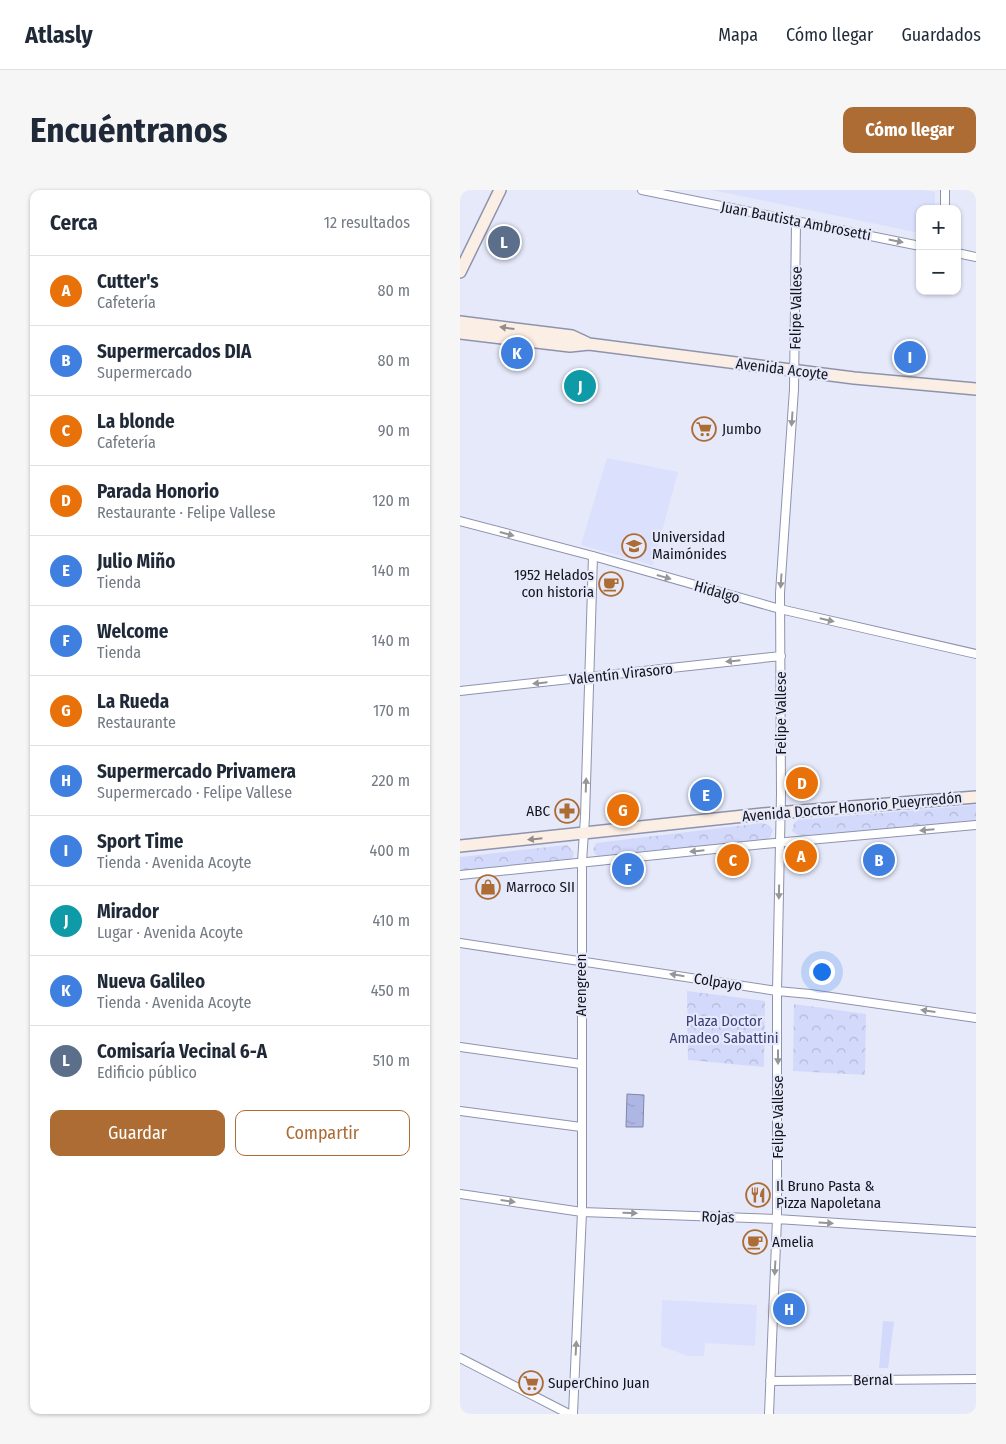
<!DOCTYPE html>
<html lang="es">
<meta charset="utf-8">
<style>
:root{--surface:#fff;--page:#f6f6f7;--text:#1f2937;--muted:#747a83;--line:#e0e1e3;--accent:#ac6c34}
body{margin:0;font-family:"Fira Sans Condensed",sans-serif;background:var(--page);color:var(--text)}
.controls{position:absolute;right:15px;top:15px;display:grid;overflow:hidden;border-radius:10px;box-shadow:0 1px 4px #0004}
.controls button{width:45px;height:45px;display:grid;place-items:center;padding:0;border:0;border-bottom:1px solid var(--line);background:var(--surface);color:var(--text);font:25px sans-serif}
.you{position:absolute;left:361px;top:781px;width:18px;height:18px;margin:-12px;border:4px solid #fff;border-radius:50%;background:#1a73e8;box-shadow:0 0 0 8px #1a73e833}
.badge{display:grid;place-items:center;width:32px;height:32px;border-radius:50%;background:var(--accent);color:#fff;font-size:16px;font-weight:700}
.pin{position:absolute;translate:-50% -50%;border:2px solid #fff;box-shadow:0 1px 5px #0006}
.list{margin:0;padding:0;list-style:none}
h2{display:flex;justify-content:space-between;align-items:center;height:65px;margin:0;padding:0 20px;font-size:21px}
h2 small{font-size:16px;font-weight:400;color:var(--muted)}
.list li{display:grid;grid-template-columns:32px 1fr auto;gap:15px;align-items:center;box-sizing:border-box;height:70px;padding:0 20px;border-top:1px solid var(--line)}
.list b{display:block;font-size:19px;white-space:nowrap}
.list p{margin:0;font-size:16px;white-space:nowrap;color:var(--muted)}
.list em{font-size:16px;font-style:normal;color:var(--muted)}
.actions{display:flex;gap:10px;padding:15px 20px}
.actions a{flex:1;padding:11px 0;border:1px solid var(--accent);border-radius:10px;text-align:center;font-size:18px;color:var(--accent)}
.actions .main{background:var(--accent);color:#fff}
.map{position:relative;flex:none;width:516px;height:1224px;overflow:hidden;border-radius:10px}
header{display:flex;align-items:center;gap:30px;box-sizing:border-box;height:70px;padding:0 25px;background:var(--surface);border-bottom:1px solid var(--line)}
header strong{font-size:24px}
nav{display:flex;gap:28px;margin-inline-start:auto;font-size:18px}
.intro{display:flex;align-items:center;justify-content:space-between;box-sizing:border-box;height:120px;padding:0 30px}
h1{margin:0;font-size:35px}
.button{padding:12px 22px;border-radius:10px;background:var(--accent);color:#fff;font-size:18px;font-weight:700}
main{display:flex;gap:30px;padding:0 30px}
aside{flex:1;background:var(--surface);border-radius:10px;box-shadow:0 1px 4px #0004}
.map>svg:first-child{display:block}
</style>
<header>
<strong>Atlasly</strong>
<nav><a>Mapa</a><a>Cómo llegar</a><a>Guardados</a></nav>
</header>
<div class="intro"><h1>Encuéntranos</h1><a class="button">Cómo llegar</a></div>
<main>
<aside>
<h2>Cerca<small>12 resultados</small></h2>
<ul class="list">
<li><span class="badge" style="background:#e8710a">A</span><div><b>Cutter's</b><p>Cafetería</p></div><em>80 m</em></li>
<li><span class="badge" style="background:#3f7fe0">B</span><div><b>Supermercados DIA</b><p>Supermercado</p></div><em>80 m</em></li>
<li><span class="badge" style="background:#e8710a">C</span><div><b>La blonde</b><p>Cafetería</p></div><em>90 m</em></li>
<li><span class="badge" style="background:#e8710a">D</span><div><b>Parada Honorio</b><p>Restaurante · Felipe Vallese</p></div><em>120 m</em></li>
<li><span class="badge" style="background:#3f7fe0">E</span><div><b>Julio Miño</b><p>Tienda</p></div><em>140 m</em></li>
<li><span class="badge" style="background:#3f7fe0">F</span><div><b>Welcome</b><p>Tienda</p></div><em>140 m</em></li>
<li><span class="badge" style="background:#e8710a">G</span><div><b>La Rueda</b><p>Restaurante</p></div><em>170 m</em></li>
<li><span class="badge" style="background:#3f7fe0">H</span><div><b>Supermercado Privamera</b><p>Supermercado · Felipe Vallese</p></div><em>220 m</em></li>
<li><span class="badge" style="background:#3f7fe0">I</span><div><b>Sport Time</b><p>Tienda · Avenida Acoyte</p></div><em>400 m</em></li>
<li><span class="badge" style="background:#0f9aa8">J</span><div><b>Mirador</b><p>Lugar · Avenida Acoyte</p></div><em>410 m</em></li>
<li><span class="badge" style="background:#3f7fe0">K</span><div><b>Nueva Galileo</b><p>Tienda · Avenida Acoyte</p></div><em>450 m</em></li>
<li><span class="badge" style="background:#5c6f8a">L</span><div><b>Comisaría Vecinal 6-A</b><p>Edificio público</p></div><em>510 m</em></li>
</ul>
<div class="actions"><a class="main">Guardar</a><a>Compartir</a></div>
</aside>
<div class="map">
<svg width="516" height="1224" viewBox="0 0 516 1224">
<defs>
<pattern id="park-crowns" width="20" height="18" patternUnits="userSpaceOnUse" patternTransform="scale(1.25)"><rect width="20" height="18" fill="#d3d9fb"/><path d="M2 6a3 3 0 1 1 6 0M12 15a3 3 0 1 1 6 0" fill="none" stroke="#b4b9d7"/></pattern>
<pattern id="water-ripples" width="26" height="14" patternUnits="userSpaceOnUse" patternTransform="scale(1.25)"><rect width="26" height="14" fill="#aeb6e3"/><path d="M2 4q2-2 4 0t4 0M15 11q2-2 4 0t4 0" fill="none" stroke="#959cc2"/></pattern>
</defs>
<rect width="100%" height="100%" fill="#e6e9fa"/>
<path fill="#dbe0fd" d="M252 0H463L475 2V19H460V43Z
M147 268 218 282 193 375 121 355Z
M202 1110 297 1115 295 1156 245 1153 244 1166H228L201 1156Z"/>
<path fill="#d3d9fb" d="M423 1131 434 1132 428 1178H419Z"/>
<path fill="url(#park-crowns)" d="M516 615V631L339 646 332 641 334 633 338 630Z
M302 633 308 635 313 640 310 648 305 651 139 667 135 664 133 660 136 653Z
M107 655 114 662 113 667 110 670 0 683V667Z
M227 801 305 811 304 877 228 870Z
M334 814 406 824 405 885 333 881Z"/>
<path fill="url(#water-ripples)" stroke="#8086a8" d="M167 904 184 905 183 937H166Z"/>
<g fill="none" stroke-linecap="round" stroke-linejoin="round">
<g stroke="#8e93ad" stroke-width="10">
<path id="street" d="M182 0 460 56
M485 0V19
M497 63 516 67
M0 331 133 366 320 419 516 464
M0 501 321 466
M0 685 304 654 516 635
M0 753 317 801 350 804 516 828
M0 857 121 874
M0 921 121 937
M0 1004 122 1022 317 1029 516 1042
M0 1168 109 1224
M310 1191 516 1189
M113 1224 122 1022V672L125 627 133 366
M309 1224 317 1029V801L321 604 320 403 334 199 336 31"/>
</g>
<g stroke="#8e93ad" stroke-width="14">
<path id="secondary" d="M0 82 40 0
M0 132 112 146 127 153
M0 143 110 156 129 154 394 188 516 199
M0 656 303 624 516 607"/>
</g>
<use href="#street" stroke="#fff" stroke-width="8"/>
<use href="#secondary" stroke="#fbeee4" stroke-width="11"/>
</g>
<defs><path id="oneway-solid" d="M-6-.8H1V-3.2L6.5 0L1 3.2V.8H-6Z" transform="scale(1.25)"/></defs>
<g fill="#95969a">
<use href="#oneway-solid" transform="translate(436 51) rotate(11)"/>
<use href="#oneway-solid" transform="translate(332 229) rotate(94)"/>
<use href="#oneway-solid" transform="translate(47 344) rotate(15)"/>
<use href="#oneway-solid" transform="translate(204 387) rotate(16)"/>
<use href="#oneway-solid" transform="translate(321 391) rotate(94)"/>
<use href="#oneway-solid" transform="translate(367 430) rotate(13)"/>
<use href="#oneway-solid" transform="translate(273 471) rotate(174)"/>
<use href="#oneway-solid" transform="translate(80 493) rotate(174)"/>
<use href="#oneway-solid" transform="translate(126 595) rotate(-88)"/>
<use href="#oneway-solid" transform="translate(467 640) rotate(175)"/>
<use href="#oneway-solid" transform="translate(237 661) rotate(174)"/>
<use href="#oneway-solid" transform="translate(319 702) rotate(91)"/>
<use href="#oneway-solid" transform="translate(217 785) rotate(-171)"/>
<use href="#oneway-solid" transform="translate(468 821) rotate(-172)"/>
<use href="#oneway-solid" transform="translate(318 867) rotate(90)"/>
<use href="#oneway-solid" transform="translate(48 1011) rotate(8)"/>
<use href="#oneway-solid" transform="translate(170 1023) rotate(2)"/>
<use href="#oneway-solid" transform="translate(366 1033) rotate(4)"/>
<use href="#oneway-solid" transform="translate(315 1078) rotate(93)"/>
<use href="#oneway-solid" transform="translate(116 1158) rotate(-87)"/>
</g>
<g fill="#938c8b">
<use href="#oneway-solid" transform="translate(47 138) rotate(-172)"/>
<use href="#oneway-solid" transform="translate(75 649) rotate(174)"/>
</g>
<defs>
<g id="supermarket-ring" transform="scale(1.25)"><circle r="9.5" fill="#e6e9fa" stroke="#ac6c34" stroke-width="1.5"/><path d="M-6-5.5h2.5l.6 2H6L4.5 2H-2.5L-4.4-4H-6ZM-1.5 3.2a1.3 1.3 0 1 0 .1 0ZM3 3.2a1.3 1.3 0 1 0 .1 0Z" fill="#ac6c34"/></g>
<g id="university-ring" transform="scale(1.25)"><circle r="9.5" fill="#e6e9fa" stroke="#ac6c34" stroke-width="1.5"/><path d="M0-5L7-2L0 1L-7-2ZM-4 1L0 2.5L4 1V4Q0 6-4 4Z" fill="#ac6c34"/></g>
<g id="cafe-ring" transform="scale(1.25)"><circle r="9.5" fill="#e6e9fa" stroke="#ac6c34" stroke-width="1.5"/><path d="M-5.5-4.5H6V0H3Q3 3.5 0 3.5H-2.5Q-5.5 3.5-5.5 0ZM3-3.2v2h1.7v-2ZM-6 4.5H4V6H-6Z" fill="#ac6c34"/></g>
<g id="pharmacy-ring" transform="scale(1.25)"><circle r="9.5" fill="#e6e9fa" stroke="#ac6c34" stroke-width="1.5"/><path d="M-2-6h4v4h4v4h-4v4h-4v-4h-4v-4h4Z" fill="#ac6c34"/></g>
<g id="shop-ring" transform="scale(1.25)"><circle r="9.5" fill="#e6e9fa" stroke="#ac6c34" stroke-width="1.5"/><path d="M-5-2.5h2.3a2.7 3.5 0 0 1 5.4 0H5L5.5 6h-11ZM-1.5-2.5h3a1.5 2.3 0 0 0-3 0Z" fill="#ac6c34"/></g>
<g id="restaurant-ring" transform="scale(1.25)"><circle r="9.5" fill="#e6e9fa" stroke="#ac6c34" stroke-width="1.5"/><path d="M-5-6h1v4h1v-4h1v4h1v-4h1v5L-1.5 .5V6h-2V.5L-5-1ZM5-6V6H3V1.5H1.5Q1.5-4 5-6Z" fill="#ac6c34"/></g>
</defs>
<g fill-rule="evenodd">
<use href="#supermarket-ring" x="244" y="239"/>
<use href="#university-ring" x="174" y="356"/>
<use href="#cafe-ring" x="151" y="394"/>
<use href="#pharmacy-ring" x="107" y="621"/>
<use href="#shop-ring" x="28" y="697"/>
<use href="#restaurant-ring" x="298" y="1005"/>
<use href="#cafe-ring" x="295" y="1052"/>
<use href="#supermarket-ring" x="71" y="1193"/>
</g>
<g text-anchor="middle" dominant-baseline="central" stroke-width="4.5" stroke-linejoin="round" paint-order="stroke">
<g font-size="15" fill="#14151f" stroke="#e6e9fa">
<text transform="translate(336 31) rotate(11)">Juan Bautista Ambrosetti</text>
<text transform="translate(336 118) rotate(-89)">Felipe Vallese</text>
<text transform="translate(322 179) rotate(7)">Avenida Acoyte</text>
<text transform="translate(257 402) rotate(16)">Hidalgo</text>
<text transform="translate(161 484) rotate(-6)">Valentín Virasoro</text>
<text transform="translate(321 523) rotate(-90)">Felipe Vallese</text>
<text transform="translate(392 617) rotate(-5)">Avenida Doctor Honorio Pueyrredón</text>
<text transform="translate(258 792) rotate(9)">Colpayo</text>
<text transform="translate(121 795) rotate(-90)">Arengreen</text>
<text transform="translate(318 927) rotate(-90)">Felipe Vallese</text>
<text transform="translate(258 1027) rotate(2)">Rojas</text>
<text transform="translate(413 1190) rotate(-1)">Bernal</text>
</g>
<g font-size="15" fill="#14151f" stroke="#e6e9fa" text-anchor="start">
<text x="262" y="239">Jumbo</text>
<text x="192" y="347">Universidad<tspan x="192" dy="17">Maimónides</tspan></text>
<text x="134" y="385" text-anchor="end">1952 Helados<tspan x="134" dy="17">con historia</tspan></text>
<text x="90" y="621" text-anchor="end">ABC</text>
<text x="46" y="697">Marroco SII</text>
<text x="316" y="996">Il Bruno Pasta &amp;<tspan x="316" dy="17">Pizza Napoletana</tspan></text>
<text x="312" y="1052">Amelia</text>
<text x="88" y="1193">SuperChino Juan</text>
</g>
<g font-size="15" fill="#3a3f78" stroke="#e6e9fa">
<text x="264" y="831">Plaza Doctor<tspan x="264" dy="17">Amadeo Sabattini</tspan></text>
</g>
</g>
</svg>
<div class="controls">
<button>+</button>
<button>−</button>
</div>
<div class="you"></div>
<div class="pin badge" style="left:341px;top:666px;background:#e8710a">A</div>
<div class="pin badge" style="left:419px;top:670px;background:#3f7fe0">B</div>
<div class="pin badge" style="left:273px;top:670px;background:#e8710a">C</div>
<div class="pin badge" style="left:342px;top:593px;background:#e8710a">D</div>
<div class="pin badge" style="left:246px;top:605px;background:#3f7fe0">E</div>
<div class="pin badge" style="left:168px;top:679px;background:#3f7fe0">F</div>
<div class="pin badge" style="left:163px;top:620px;background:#e8710a">G</div>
<div class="pin badge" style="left:329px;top:1119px;background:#3f7fe0">H</div>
<div class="pin badge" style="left:450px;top:167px;background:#3f7fe0">I</div>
<div class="pin badge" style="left:120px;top:196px;background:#0f9aa8">J</div>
<div class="pin badge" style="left:57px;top:163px;background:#3f7fe0">K</div>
<div class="pin badge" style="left:44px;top:52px;background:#5c6f8a">L</div>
</div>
</main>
